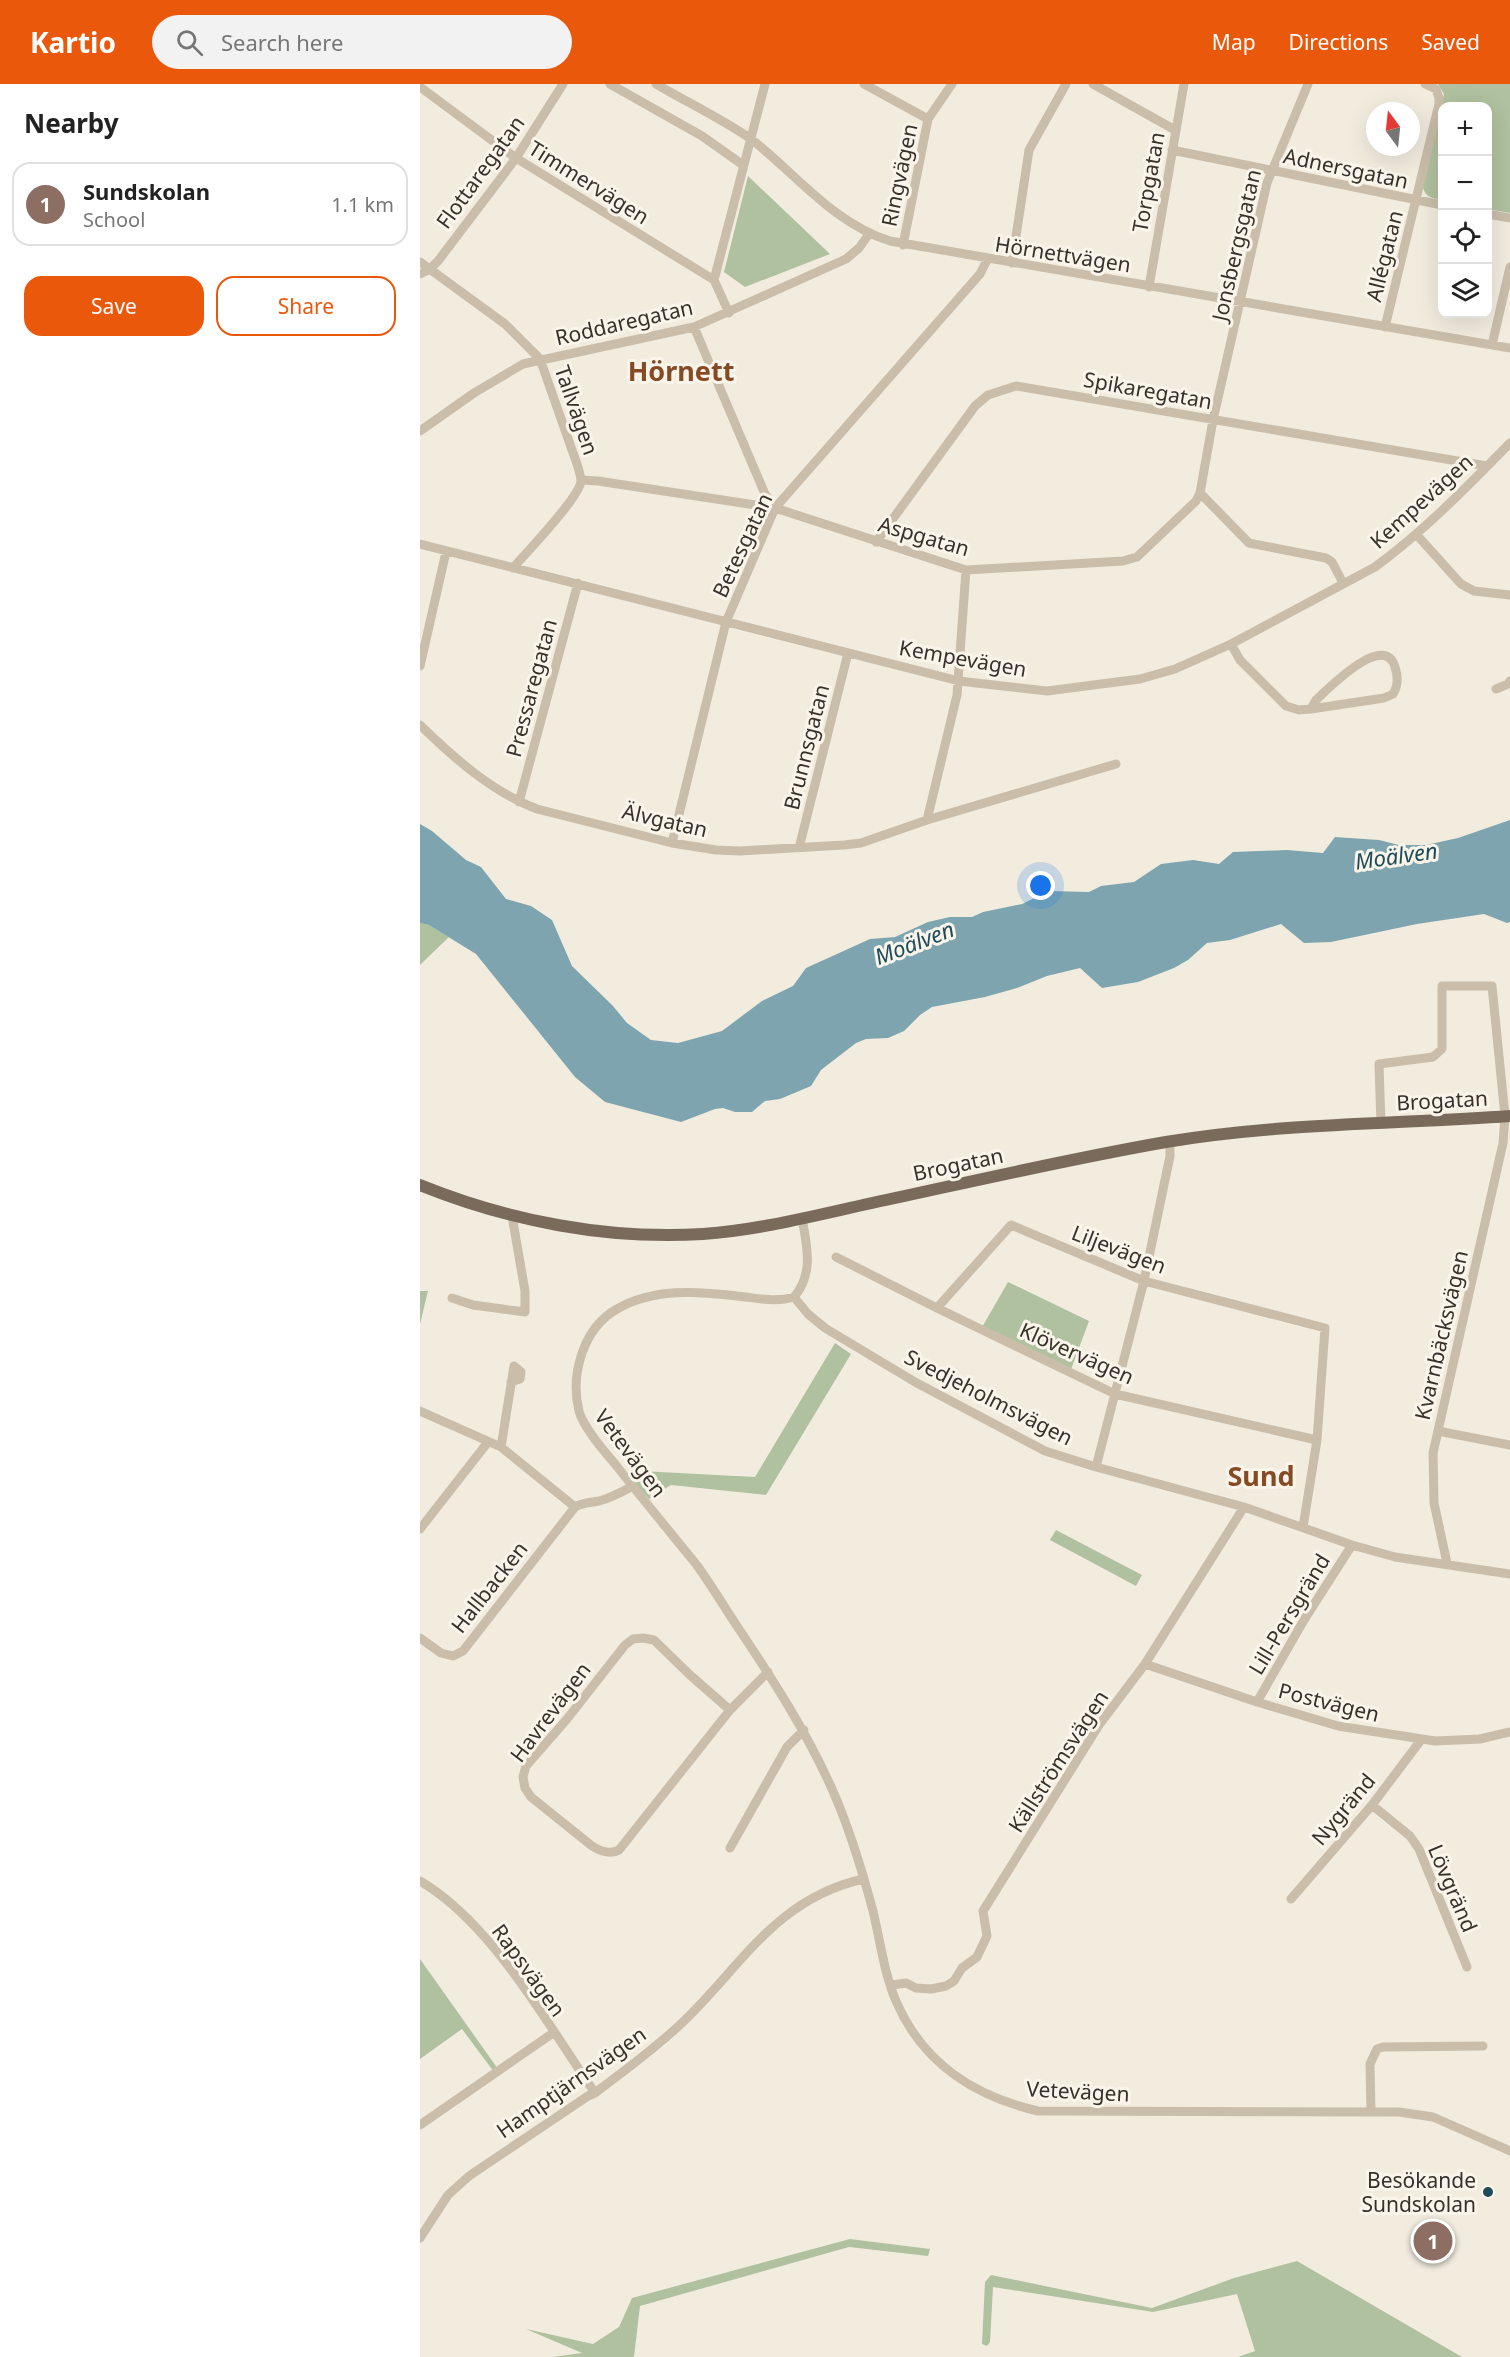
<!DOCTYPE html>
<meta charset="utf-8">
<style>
:root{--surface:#fff;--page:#f2f2f2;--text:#222;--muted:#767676;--line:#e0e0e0;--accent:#ea580c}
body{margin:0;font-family:"Noto Sans",sans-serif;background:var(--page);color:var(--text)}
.controls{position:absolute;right:18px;top:18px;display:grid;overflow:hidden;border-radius:12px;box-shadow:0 6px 24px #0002}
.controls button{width:54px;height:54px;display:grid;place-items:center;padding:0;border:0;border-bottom:2px solid var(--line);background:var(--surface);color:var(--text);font:30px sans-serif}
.compass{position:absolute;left:946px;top:18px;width:54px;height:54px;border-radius:50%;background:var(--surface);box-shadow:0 6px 24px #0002;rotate:345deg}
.you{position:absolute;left:621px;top:802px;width:21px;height:21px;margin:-15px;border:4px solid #fff;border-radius:50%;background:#1a73e8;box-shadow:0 0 0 9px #1a73e833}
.badge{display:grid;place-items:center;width:39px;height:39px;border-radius:50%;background:var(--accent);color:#fff;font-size:20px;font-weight:700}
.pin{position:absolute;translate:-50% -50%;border:3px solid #fff;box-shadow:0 2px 6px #0006}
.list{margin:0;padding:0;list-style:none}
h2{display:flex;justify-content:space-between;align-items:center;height:78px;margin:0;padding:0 24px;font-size:26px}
h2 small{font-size:20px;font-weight:400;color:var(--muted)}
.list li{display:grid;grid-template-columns:39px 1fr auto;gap:18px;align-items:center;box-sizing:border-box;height:84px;margin:0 12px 12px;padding:0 12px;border:2px solid var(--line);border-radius:18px}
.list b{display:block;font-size:22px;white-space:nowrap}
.list p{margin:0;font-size:20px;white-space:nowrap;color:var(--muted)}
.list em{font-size:20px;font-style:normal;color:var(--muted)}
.actions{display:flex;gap:12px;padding:18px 24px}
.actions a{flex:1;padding:14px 0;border:2px solid var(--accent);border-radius:18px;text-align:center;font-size:21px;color:var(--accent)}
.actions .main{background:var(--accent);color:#fff}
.icon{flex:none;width:33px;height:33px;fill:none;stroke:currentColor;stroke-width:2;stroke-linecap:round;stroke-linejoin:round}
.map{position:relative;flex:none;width:1090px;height:2273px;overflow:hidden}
header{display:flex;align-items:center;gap:36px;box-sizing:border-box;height:84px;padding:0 30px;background:var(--accent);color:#fff}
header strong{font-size:28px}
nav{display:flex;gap:33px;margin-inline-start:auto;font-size:21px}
.search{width:420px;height:54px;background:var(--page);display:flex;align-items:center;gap:15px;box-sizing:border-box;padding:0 21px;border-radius:33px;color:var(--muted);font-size:22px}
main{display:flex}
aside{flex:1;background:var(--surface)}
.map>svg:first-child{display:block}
</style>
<header>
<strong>Kartio</strong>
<div class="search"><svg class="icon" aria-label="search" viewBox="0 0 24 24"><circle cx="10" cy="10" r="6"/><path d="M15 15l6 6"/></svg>Search here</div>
<nav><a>Map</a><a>Directions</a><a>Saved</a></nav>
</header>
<main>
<aside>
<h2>Nearby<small></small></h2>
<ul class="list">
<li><span class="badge" style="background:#8d6e63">1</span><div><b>Sundskolan</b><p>School</p></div><em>1.1 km</em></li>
</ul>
<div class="actions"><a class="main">Save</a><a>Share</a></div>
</aside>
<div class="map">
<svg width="1090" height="2273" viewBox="0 0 1090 2273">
<rect width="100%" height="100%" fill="#f2ecdf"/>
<path fill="#b0c19f" d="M1018 0H1090V129L1068 125V22H1022V116C1013 114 1006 114 1003 104L1024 10Z
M328 92 410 170 325 203 304 188Z
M0 839 9 841 29 853 0 881Z
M588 1198 669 1237 650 1288 561 1245Z
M0 1207H8L0 1240Z
M415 1259 431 1270 346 1411 251 1401 229 1415 214 1398 221 1387 335 1393Z
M636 1446 722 1491 716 1502 630 1456Z
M0 1875 78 1985 74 1988 42 1945 0 1975Z
M430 2155 510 2165 508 2172 429 2163 220 2222 214 2273H133L162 2269 106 2245 173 2260 199 2243 212 2214Z
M877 2177 1042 2273H818L835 2267 817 2210 733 2228 573 2203 570 2258 567 2262 562 2260 565 2198 571 2191 732 2224 814 2194Z"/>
<path fill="#7ea5af" d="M1090 736V838L1087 839 1064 830 997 840 911 858 884 859 861 840 810 856 787 859 768 876 754 884 718 898 682 904 660 884 627 892 597 904 565 913 512 923 500 931 484 947 468 954 446 955 436 959 401 986 391 1002 360 1015 345 1017 332 1028H315L303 1024 295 1025 261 1038 185 1018 155 993 56 870 9 841 0 839V740L12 747 46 776 61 783 86 815 111 822 132 836 152 882 193 922 207 939 231 956 258 959 302 947 342 917 373 902 386 884 450 855 475 853 508 838 530 833H552L563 828 602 820 629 807 669 808 681 802 714 798 741 780 773 776 799 780 813 768 867 766 903 769 915 753 959 756 979 761H1006L1038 754Z"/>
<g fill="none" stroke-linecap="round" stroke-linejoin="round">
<path stroke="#cabeaa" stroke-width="9" d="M190 0 282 52 323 81
M236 0C265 17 304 36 331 55 376 90 414 140 470 157L1090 264
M444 0 508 35
M673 0 755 46
M0 3 96 74 294 196 309 229
M752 66 1022 121
M1068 130 1090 134
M483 161 508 35 532 0
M0 178 85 240 120 275 158 383C159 387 161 393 161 397 160 413 106 469 93 484
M592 179 609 66 646 0
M0 190 10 185 18 177 96 74 143 0
M294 196 345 0
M729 203 764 0
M274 243 345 410 355 424
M965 243 1019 20V14L1016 5 1005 0
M1072 261 1090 183
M0 347 54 309 103 280 274 243 426 175 439 164 449 150
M161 396 178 397 355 424 546 486 703 477 717 473 776 417 780 409 793 336 847 99 888 0
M780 409 829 459 906 474 912 478 923 499
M996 450 1041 500 1054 507 1090 511
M456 458 555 322 568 311 596 302 1067 382
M0 460 539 597 627 607 720 595 755 585 811 560 955 483C1004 447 1048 402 1090 359
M811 560 820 576 866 622 879 626 891 625 964 614 973 610C978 602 978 592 975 583 964 547 908 605 896 616L891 625
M0 582 26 468
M1076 605 1088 600 1090 597
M0 641C34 674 72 708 117 725L252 759 296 766 320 767 424 761 441 759 507 736 696 680
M99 718 158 499
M507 736 537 611 546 486
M252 759 306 538 355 424 560 190 567 176
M379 764 428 569
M961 1040 959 980 1013 973 1022 965V902H1072L1085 1032 1083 1059 1013 1369 1014 1419 1027 1479
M382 1134C387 1162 394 1190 374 1213L388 1230 405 1244 495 1298 625 1367 676 1383 824 1423 932 1461 975 1473 1090 1490
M416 1173 517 1224 695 1310 897 1356
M374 1213C355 1219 337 1214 317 1212 277 1207 233 1204 197 1225 163 1244 150 1291 159 1327 163 1343 184 1367 195 1380 222 1414 249 1447 276 1480 292 1502 306 1526 321 1548 355 1599 387 1649 412 1705 429 1743 442 1786 453 1827 460 1856 464 1889 476 1917 503 1980 554 2012 618 2027L979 2028 1013 2033 1090 2067
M32 1214 53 1221 105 1228V1207L92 1132
M517 1224 591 1141 724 1197 905 1244 897 1356 883 1443
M0 1327 81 1363 155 1423C164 1418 169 1419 179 1417 191 1414 202 1408 213 1402
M1018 1347 1090 1361
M81 1363 94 1282 101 1288 100 1295 91 1298
M676 1383 724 1197 750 1072V1057
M0 1445 68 1358
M0 1554 21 1569 33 1572 43 1567 155 1423
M725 1580 837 1618 918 1642 1015 1657 1060 1655 1090 1648
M837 1618 884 1536 932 1461
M310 1626 270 1591 234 1556 223 1554 213 1555 205 1561 147 1635 106 1682 103 1693 105 1704 111 1713 172 1762C180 1767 190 1771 199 1766L310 1626 348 1588
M952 1721 990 1752 999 1765 1047 1883
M310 1764 367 1663 384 1646
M0 1797C73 1840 127 1940 175 2009
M871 1815 952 1721 1001 1656
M472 1901 486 1899 496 1904 511 1905 526 1902 534 1897 542 1884 557 1873 567 1852 563 1827 679 1641 725 1580 824 1423
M951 2028 950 1980 957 1965 963 1963 1063 1962
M0 2041 133 1949
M0 2154 28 2111 49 2092 168 2012 175 2009C205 1986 236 1964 264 1937 323 1880 356 1815 443 1795"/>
<path stroke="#7a6a5b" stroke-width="12" d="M0 1101C89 1137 187 1156 283 1150 340 1146 397 1131 452 1119 550 1098 648 1075 746 1058 860 1039 975 1040 1090 1032"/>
</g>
<circle fill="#204c59" stroke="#faf5eb" stroke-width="2" cx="1068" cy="2108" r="6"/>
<g text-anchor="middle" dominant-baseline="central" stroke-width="6" stroke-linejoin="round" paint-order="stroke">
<g font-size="21" fill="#38312a" stroke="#faf5eb">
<text transform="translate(926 84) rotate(12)">Adnersgatan</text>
<text transform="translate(60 88) rotate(-54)">Flottaregatan</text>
<text transform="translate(479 91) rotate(-78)">Ringvägen</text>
<text transform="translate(169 98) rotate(32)">Timmervägen</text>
<text transform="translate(728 98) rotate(-80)">Torpgatan</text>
<text transform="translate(816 161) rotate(-77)">Jonsbergsgatan</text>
<text transform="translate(643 170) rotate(9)">Hörnettvägen</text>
<text transform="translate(964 172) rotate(-76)">Allégatan</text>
<text transform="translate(204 238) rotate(-13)">Roddaregatan</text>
<text transform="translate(728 306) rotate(10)">Spikaregatan</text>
<text transform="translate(157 326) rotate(71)">Tallvägen</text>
<text transform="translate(1001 417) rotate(-42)">Kempevägen</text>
<text transform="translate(504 452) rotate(16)">Aspgatan</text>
<text transform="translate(322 461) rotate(-65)">Betesgatan</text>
<text transform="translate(543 574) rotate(10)">Kempevägen</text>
<text transform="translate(111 604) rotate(-75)">Pressaregatan</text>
<text transform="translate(386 663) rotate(-76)">Brunnsgatan</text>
<text transform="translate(245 736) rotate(13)">Älvgatan</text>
<text transform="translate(1022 1016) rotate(-3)">Brogatan</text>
<text transform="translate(538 1080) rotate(-12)">Brogatan</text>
<text transform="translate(699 1165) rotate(21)">Liljevägen</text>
<text transform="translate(1021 1251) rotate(-77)">Kvarnbäcksvägen</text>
<text transform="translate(657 1269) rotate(24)">Klövervägen</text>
<text transform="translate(569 1313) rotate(27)">Svedjeholmsvägen</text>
<text transform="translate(211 1369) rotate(53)">Vetevägen</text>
<text transform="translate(69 1503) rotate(-52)">Hallbacken</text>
<text transform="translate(869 1530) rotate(-59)">Lill-Persgränd</text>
<text transform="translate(909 1618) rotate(14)">Postvägen</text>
<text transform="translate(130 1628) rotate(-53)">Havrevägen</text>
<text transform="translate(638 1677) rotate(-57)">Källströmsvägen</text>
<text transform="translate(923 1725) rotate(-50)">Nygränd</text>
<text transform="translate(1033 1804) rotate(67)">Lövgränd</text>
<text transform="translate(109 1886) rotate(54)">Rapsvägen</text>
<text transform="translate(151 1998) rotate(-35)">Hamptjärnsvägen</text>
<text transform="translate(658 2007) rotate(3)">Vetevägen</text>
</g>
<g font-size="21" fill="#38312a" stroke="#faf5eb" text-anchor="end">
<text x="1056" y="2096">Besökande<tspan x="1056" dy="24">Sundskolan</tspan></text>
</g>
<g font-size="22" font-style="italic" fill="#204c59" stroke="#faf5eb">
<text transform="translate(976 771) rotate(-8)">Moälven</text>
<text transform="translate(494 858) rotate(-21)">Moälven</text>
</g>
<g font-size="27" font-weight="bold" fill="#864b24" stroke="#faf5eb">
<text x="261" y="286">Hörnett</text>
<text x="841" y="1391">Sund</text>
</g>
</g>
</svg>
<div class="controls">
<button>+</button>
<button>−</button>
<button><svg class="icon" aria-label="locate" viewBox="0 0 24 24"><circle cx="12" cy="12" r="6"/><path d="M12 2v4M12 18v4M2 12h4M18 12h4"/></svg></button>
<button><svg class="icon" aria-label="layers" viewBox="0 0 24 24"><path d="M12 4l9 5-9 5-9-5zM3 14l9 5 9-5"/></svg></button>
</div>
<svg class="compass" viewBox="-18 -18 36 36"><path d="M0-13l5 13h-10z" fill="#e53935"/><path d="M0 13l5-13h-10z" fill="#767676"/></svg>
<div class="you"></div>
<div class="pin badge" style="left:1013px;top:2157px;background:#8d6e63">1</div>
</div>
</main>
